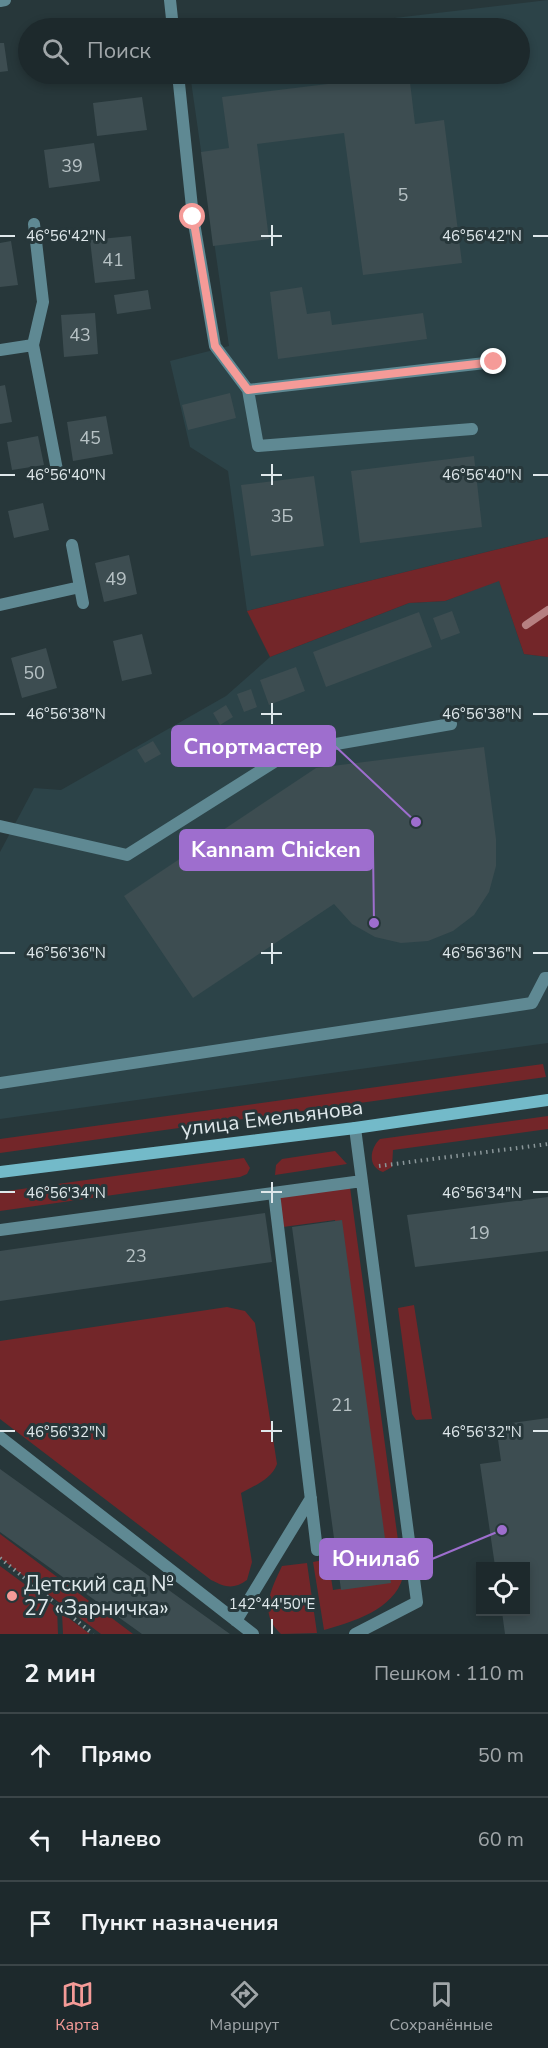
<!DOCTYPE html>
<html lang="ru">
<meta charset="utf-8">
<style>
:root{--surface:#1d292c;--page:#2a3538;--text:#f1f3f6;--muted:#a0a6a9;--line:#3b4548;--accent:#f59b98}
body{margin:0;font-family:"Nunito Sans",sans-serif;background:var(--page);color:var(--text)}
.controls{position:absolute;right:18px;bottom:18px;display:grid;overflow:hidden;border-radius:0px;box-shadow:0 3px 9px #0003}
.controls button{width:54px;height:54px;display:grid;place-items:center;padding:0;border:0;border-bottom:2px solid var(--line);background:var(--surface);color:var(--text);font:30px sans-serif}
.stop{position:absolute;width:18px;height:18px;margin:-14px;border:4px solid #f59b98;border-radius:50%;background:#fff}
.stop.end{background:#f59b98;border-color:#fff;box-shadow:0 2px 6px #0008}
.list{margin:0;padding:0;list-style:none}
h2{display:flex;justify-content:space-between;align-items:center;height:78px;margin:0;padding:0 24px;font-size:26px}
h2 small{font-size:20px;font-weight:400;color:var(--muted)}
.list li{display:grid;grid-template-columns:39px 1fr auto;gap:18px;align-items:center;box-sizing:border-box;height:84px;padding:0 24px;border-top:2px solid var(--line)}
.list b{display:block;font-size:22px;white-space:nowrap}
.list em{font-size:20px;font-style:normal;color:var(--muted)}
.icon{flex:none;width:33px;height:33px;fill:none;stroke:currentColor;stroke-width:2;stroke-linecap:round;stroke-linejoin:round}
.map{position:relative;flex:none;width:548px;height:1634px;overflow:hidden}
.search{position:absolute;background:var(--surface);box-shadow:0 3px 9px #0003;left:18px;right:18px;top:18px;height:66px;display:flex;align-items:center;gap:15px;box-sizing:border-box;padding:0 21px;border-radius:33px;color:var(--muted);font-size:22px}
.sheet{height:330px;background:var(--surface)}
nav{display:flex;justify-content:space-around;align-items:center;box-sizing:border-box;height:84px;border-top:2px solid var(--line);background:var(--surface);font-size:16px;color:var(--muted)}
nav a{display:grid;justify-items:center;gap:3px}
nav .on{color:var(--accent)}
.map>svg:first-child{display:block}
</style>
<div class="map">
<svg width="548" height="1634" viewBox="0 0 548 1634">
<rect width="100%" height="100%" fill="#27373a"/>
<path fill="#2c4348" d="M548 0V537L247 611 228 471 190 447 170 361 229 346 190 74H520V28H309Z
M499 580 524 654 548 657V1043L0 1119V852L34 788 61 790 226 696 270 657 409 603 445 601Z"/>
<path fill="#732629" d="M548 537V657L524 654 499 581 445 601 409 603 270 657 247 611Z
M543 1064 546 1077 0 1153V1139Z
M548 1116V1129L393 1150 392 1167 383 1172C367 1167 370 1148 380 1139Z
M335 1151 347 1164 275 1175 276 1165 282 1159Z
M244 1158 250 1168 247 1174 240 1177 0 1211V1192Z
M349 1180 403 1577C394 1610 352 1622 324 1630L313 1562 328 1559 333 1590 387 1581 335 1220 283 1227 277 1191Z
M414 1305 432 1419 416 1420 412 1414 398 1308Z
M227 1307 245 1311 255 1323 277 1464C271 1480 255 1485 241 1493L252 1562 247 1580C233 1590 225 1587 211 1580L0 1419V1341Z
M0 1534 133 1634H101L0 1558Z
M307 1563 317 1633 281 1634C258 1613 271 1590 282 1566Z
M0 1566 57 1608 58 1634H0Z
M62 1613 90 1634H63Z"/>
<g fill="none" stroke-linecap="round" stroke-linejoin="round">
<path stroke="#b68081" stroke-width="8" d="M526 625 548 610"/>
</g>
<path fill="#3d4d51" d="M28 39V54H27L25 40Z
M0 43H4L8 71 0 72Z
M409 74 415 124 444 120 462 263 363 275 344 133 257 144 269 239 213 246 201 152 229 148 222 97Z
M142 97 147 130 97 136 93 103Z
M94 143 100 181 49 188 44 150Z
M131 236 135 279 95 283 90 240Z
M11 241 18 285 0 287V243Z
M302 287 307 314 330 311 332 325 423 313 427 339 278 359 270 292Z
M148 290 151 309 117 314 114 295Z
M95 313 98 354 64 357 61 315Z
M5 385 12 422 0 424V386Z
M230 393 236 418 188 430 182 405Z
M106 416 113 454 73 461 67 422Z
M38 436 44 465 12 470 7 442Z
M474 456 482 527 360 543 351 471Z
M314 476 324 546 251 556 241 485Z
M43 503 49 530 14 538 8 511Z
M129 555 137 594 104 602 95 563Z
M452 611 460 633 441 640 433 618Z
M419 612 432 647 326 687 313 652Z
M142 634 152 674 122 681 113 641Z
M46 648 57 688 22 698 11 658Z
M296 667 305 691 269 705 260 680Z
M251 689 257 707 244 712 237 694Z
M226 705 233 717 220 725 213 713Z
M153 741 161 754 145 763 137 750Z
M484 747 496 839V866L489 892 474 915 453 931 428 941 401 943 375 937 352 924 334 904 193 998 124 896 316 768Z
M548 1197V1251L415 1267 407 1215Z
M265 1213 272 1262 0 1301V1251Z
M342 1220 391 1583 341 1590 292 1227Z
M548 1418V1634H505L502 1612H526V1566H495L480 1464 501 1461 496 1425Z
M0 1469 230 1634H142L0 1532Z"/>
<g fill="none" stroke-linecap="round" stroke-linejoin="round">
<path stroke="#8a9699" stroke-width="4" stroke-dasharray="1.5 4.5" stroke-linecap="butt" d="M379 1166 548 1144
M0 1558 93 1634"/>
<path stroke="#5f8993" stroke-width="12" d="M170 0 173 28
M178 74 193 217 215 346 248 390 494 362
M248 390 258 446 472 429
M72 545 83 603
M0 605 80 587
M0 826 127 855 290 752 451 724
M0 1083 532 1003 545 978H548
M274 1193 317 1550
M0 1230 362 1181
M0 1437 253 1634
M236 1621 311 1498
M355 1634 417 1602 355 1128"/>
<path stroke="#5f8993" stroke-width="12" d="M34 224 43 302 33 345 57 470
M0 350 33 345"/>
<path stroke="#5f8993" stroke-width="12" d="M0 1 5 0"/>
<path stroke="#73bac9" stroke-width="12" d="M0 1172 355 1128 548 1100"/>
</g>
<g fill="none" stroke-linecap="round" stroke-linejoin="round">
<path stroke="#f59b98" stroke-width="8" d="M193 217 215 346 248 390 494 362"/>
</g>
<path fill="none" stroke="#dfe8eb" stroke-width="2" d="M272 225V246M0 236H15M261 236H282M533 236H548M272 464V485M0 475H15M261 475H282M533 475H548M272 703V724M0 714H15M261 714H282M533 714H548M272 943V964M0 953H15M261 953H282M533 953H548M272 1182V1203M0 1192H15M261 1192H282M533 1192H548M272 1421V1442M0 1431H15M261 1431H282M533 1431H548M272 1619V1634"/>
<circle fill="#f59b98" stroke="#27373a" stroke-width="2" cx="12" cy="1596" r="6"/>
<g text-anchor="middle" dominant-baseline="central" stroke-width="6" stroke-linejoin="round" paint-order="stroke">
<g font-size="18" fill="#b6c1c4">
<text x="72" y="166">39</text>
<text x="403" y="195">5</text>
<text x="113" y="260">41</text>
<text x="80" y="335">43</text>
<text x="90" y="438">45</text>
<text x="282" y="516">3Б</text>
<text x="116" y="579">49</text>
<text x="34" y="673">50</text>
<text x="479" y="1233">19</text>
<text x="136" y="1256">23</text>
<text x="342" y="1405">21</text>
</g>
<g font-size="21" fill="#dfe8eb" stroke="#27373a">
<text transform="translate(272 1118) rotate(-7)">улица Емельянова</text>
</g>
<g font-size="21" fill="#dfe8eb" stroke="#27373a" text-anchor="start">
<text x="24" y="1584">Детский сад №<tspan x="24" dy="24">27 «Зарничка»</tspan></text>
</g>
</g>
<g font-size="15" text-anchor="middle" fill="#dfe8eb" stroke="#27373a" stroke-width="6" stroke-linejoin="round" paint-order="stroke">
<text x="66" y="241">46°56'42"N</text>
<text x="482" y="241">46°56'42"N</text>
<text x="66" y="480">46°56'40"N</text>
<text x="482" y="480">46°56'40"N</text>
<text x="66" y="719">46°56'38"N</text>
<text x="482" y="719">46°56'38"N</text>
<text x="66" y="958">46°56'36"N</text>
<text x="482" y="958">46°56'36"N</text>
<text x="66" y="1198">46°56'34"N</text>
<text x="482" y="1198">46°56'34"N</text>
<text x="66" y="1437">46°56'32"N</text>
<text x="482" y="1437">46°56'32"N</text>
<text x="272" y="1609">142°44'50"E</text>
</g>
<path fill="none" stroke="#9e6ece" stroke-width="2" d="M416 822L335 746M374 923L373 850M502 1530L432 1559"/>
<g fill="#9e6ece" stroke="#27373a" stroke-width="2">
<circle cx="416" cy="822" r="6"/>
<circle cx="374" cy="923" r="6"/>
<circle cx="502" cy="1530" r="6"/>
</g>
<g fill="#9e6ece" stroke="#9e6ece" stroke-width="2">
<rect x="172" y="726" width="163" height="40" rx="6"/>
<rect x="180" y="830" width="193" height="40" rx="6"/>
<rect x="320" y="1539" width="112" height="40" rx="6"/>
</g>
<g font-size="22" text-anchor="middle" font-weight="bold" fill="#fff">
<text x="253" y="754">Спортмастер</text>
<text x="276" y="857">Kannam Chicken</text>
<text x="376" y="1566">Юнилаб</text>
</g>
</svg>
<div class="controls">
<button><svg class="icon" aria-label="locate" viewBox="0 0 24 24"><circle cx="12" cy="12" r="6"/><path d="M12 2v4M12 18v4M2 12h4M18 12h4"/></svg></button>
</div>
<div class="stop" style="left:193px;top:217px"></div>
<div class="stop end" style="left:494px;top:362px"></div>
<div class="search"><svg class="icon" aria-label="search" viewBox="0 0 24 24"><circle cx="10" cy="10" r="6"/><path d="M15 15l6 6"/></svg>Поиск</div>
</div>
<section class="sheet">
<h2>2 мин<small>Пешком · 110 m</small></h2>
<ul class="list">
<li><svg class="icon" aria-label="ahead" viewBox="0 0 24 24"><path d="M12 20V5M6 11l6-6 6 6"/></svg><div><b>Прямо</b></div><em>50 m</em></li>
<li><svg class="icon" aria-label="left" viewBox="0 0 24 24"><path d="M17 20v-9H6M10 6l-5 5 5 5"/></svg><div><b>Налево</b></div><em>60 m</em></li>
<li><svg class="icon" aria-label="arrive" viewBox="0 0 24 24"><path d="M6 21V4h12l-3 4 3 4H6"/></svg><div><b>Пункт назначения</b></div></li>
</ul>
</section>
<nav>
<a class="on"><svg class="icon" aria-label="map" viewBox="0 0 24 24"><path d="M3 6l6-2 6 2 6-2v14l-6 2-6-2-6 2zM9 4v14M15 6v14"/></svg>Карта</a>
<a><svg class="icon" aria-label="directions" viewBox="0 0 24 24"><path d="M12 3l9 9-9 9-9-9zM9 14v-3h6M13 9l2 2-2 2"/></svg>Маршрут</a>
<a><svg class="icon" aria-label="saved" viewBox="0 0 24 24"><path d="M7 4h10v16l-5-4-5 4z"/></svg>Сохранённые</a>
</nav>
